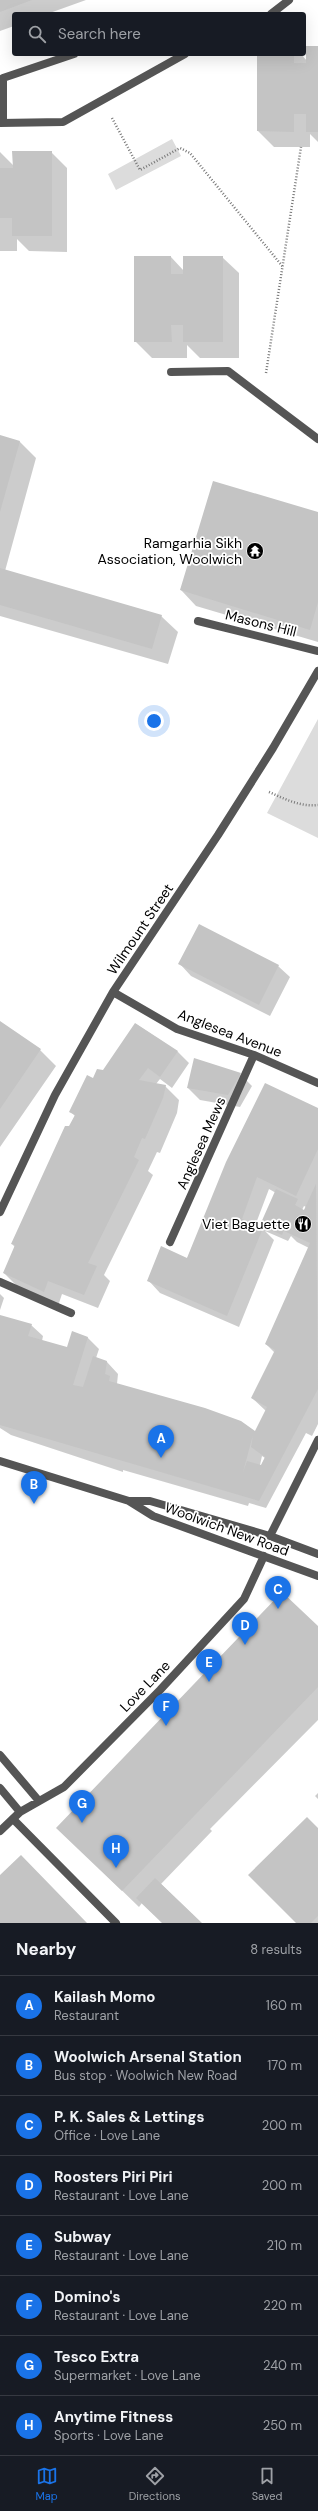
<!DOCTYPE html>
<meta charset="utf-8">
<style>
:root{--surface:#171b24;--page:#242831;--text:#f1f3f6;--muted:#9ea1a6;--line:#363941;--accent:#1a73e8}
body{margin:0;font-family:"DM Sans",sans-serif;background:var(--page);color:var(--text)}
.you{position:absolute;left:154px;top:721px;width:14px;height:14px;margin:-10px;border:3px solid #fff;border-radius:50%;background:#1a73e8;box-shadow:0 0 0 6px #1a73e833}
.badge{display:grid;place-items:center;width:26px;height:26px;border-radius:50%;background:var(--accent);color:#fff;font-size:13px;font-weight:700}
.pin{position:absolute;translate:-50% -33px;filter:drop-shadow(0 1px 2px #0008)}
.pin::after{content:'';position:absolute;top:21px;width:14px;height:12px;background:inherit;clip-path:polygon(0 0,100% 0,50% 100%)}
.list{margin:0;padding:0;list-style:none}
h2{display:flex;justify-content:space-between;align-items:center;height:52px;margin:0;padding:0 16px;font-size:17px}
h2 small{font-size:13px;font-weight:400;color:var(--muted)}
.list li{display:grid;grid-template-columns:26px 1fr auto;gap:12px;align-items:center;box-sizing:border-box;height:60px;padding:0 16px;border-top:1px solid var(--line)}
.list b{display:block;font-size:15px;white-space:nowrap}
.list p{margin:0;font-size:13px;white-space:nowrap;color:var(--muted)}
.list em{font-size:13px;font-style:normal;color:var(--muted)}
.icon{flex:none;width:22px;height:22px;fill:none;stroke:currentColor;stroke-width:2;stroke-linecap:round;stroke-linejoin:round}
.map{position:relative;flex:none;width:318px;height:1923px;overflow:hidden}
.search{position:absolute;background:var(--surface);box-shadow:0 4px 16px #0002;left:12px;right:12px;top:12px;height:44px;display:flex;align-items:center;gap:10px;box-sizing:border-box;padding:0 14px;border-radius:4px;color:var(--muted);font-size:15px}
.sheet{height:532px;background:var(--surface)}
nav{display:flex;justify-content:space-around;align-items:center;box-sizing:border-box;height:56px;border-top:1px solid var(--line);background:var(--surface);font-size:11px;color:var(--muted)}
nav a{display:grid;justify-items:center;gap:2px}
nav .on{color:var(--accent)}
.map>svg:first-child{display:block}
</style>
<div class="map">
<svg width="318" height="1923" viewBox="0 0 318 1923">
<rect width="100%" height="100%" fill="#fff"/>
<path fill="#dcdcdc" d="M172 139 181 156 116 190 108 174Z
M318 719V838L267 813Z"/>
<path fill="#0003" fill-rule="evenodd" d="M0 0H86L47 14H14V26L0 31Z
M318 47V142L310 134V147H274L258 131V54H301L307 61Z
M0 152 14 166 51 152 67 168V252L29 251 17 239V251H0Z
M171 257 184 271 222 257 239 273V358H200L187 345V358H152L135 341Z
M0 436 20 442 36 458 5 571 161 616 178 632 168 664 0 616Z
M318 513V642L196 606 181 590Z
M180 964 278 966 290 977 270 1016 191 976Z
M0 1023 40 1050 56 1066 0 1147Z
M136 1024 178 1052 189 1063 172 1088 160 1079 156 1084 165 1086 179 1100 177 1113 160 1153 157 1152 148 1171 153 1175 104 1275 110 1281 98 1308 62 1294 58 1306 19 1288 4 1273 15 1247 12 1244 75 1116 71 1112 93 1080 103 1072Z
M240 1074 252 1086 240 1107 200 1100 188 1088Z
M318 1109V1424L312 1436 306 1433 266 1508 249 1503 248 1506 123 1470V1472L11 1435 0 1428V1316L31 1325 43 1336 42 1341 67 1349 87 1337 99 1349 96 1358 107 1362 118 1374 117 1384 256 1433 266 1411 252 1398 275 1353 266 1344 309 1248 297 1242 291 1236 288 1241 265 1231 274 1240 239 1327 160 1293 149 1281 187 1259 227 1163ZM269 1189 276 1193 261 1225 266 1230 255 1226ZM304 1206 306 1207 304 1211 302 1210ZM262 1456 265 1458 261 1466 260 1465Z
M0 1294 4 1298 0 1310Z
M318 1628V1720L210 1829 212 1831 161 1884 201 1923H163L142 1903 139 1907 74 1844Z
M318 1793V1799L315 1796Z
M318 1829V1923H297Z"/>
<path fill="#c4c4c4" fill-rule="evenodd" d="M0 0H32L0 12Z
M306 46H318V132H306V114H294V132L257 131V54H294V63H306Z
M12 151H52V236H12V218H0V168H13Z
M134 256H171V274H183V256H223V342H183V325H171L172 342H134Z
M0 435 20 441 0 512Z
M213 481 318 512V602L310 630 180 590Z
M0 568 162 615 152 649 0 605Z
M199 924 279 965 259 1005 178 964Z
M0 1021 41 1049 0 1109Z
M135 1023 178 1051 160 1077 148 1068 139 1080 166 1085 163 1098 145 1139 142 1138 134 1157 139 1160 88 1263 97 1266 84 1295 48 1281 44 1292 3 1273 15 1245 11 1244 65 1126H69L75 1115 69 1112 87 1075 93 1078 97 1069 103 1070Z
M194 1058 241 1073 228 1095 187 1088Z
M265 1083 318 1108V1149L296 1196 257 1177 242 1219 263 1228 227 1316 147 1281 161 1246 187 1258 226 1162Z
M316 1184 318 1389 259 1501 0 1425V1315L32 1324 28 1336 67 1347 72 1331 88 1337 73 1385 83 1387 93 1356 107 1361 105 1374 110 1376 109 1381 205 1408 241 1421 255 1431 267 1407 251 1398 275 1350 265 1344 310 1243 284 1231 288 1220 282 1235 260 1225 276 1189 298 1199 295 1205 304 1210ZM253 1435 251 1447 265 1457 261 1465 247 1461 243 1472Z
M282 1592 318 1626V1687L122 1891 56 1828Z
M307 1817 318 1828V1916L311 1923H296L248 1875Z
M21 1855 87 1923H0V1875Z
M155 1878 202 1923H162L136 1898Z"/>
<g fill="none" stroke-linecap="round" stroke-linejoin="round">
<path stroke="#777" stroke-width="2.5" stroke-dasharray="1 2" stroke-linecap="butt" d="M112 118 140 170 180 148 190 153 283 267
M266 373 301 147
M269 792C285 799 300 807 318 805"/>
<path stroke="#555" stroke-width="8" d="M271 14 289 0
M0 123 63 122 185 54
M3 123V78L74 54
M171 372 228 371 318 439
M0 1282 71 1313
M13 1819 116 1923"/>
<path stroke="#555" stroke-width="8" d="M198 621 318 651
M113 992 177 1029 254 1055 318 1083
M0 1212 55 1095 113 992 218 835 273 748 318 671
M170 1242 254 1055
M0 1461 129 1501 153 1516 318 1576
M130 1501H150L270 1536 318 1554
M270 1536 318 1440
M0 1755 39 1801
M0 1788 20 1812 0 1831
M20 1812 64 1787 160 1690 244 1599 264 1556"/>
</g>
<defs>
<g id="temple-disc" transform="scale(0.9)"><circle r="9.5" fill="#000" stroke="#fff"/><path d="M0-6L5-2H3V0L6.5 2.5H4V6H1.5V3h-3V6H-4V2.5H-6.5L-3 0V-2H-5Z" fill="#fff"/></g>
<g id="restaurant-disc" transform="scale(0.9)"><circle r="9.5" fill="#000" stroke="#fff"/><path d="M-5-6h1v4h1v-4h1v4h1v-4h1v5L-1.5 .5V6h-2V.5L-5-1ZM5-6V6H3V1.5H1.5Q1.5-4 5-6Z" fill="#fff"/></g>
</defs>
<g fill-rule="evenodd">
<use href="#temple-disc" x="255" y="551"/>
<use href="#restaurant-disc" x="303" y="1224"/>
</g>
<g text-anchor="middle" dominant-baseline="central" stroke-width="3.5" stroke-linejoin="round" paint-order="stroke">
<g font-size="14" fill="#000" stroke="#fff" text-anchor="end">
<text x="242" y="543">Ramgarhia Sikh<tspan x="242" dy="16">Association, Woolwich</tspan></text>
<text x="290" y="1224">Viet Baguette</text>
</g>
<g font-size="14" fill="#000" stroke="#fff">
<text transform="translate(261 623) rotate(14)">Masons Hill</text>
<text transform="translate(140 929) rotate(-56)">Wilmount Street</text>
<text transform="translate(230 1033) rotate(21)">Anglesea Avenue</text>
<text transform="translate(201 1143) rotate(-66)">Anglesea Mews</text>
<text transform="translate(227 1529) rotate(20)">Woolwich New Road</text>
<text transform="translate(145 1686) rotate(-46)">Love Lane</text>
</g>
</g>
</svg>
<div class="you"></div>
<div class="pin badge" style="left:161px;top:1458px">A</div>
<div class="pin badge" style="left:34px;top:1504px">B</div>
<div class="pin badge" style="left:278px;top:1609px">C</div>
<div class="pin badge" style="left:245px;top:1645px">D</div>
<div class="pin badge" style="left:209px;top:1682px">E</div>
<div class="pin badge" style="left:166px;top:1726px">F</div>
<div class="pin badge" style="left:82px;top:1823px">G</div>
<div class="pin badge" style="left:116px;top:1868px">H</div>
<div class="search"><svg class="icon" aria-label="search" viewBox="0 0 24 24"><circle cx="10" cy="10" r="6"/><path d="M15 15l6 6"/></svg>Search here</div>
</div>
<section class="sheet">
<h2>Nearby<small>8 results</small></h2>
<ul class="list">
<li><span class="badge">A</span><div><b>Kailash Momo</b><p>Restaurant</p></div><em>160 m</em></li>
<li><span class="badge">B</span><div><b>Woolwich Arsenal Station</b><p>Bus stop · Woolwich New Road</p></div><em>170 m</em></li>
<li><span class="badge">C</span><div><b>P. K. Sales &amp; Lettings</b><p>Office · Love Lane</p></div><em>200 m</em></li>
<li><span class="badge">D</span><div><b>Roosters Piri Piri</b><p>Restaurant · Love Lane</p></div><em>200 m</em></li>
<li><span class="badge">E</span><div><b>Subway</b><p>Restaurant · Love Lane</p></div><em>210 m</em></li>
<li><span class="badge">F</span><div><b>Domino's</b><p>Restaurant · Love Lane</p></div><em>220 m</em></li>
<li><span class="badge">G</span><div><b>Tesco Extra</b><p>Supermarket · Love Lane</p></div><em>240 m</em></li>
<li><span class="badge">H</span><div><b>Anytime Fitness</b><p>Sports · Love Lane</p></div><em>250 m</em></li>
</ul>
</section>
<nav>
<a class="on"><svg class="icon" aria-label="map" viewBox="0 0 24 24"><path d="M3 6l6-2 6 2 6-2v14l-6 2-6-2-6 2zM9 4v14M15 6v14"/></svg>Map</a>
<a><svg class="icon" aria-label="directions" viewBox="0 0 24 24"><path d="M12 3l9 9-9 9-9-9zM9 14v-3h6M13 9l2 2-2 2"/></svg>Directions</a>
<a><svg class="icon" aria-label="saved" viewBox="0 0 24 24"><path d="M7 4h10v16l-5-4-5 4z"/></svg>Saved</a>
</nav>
